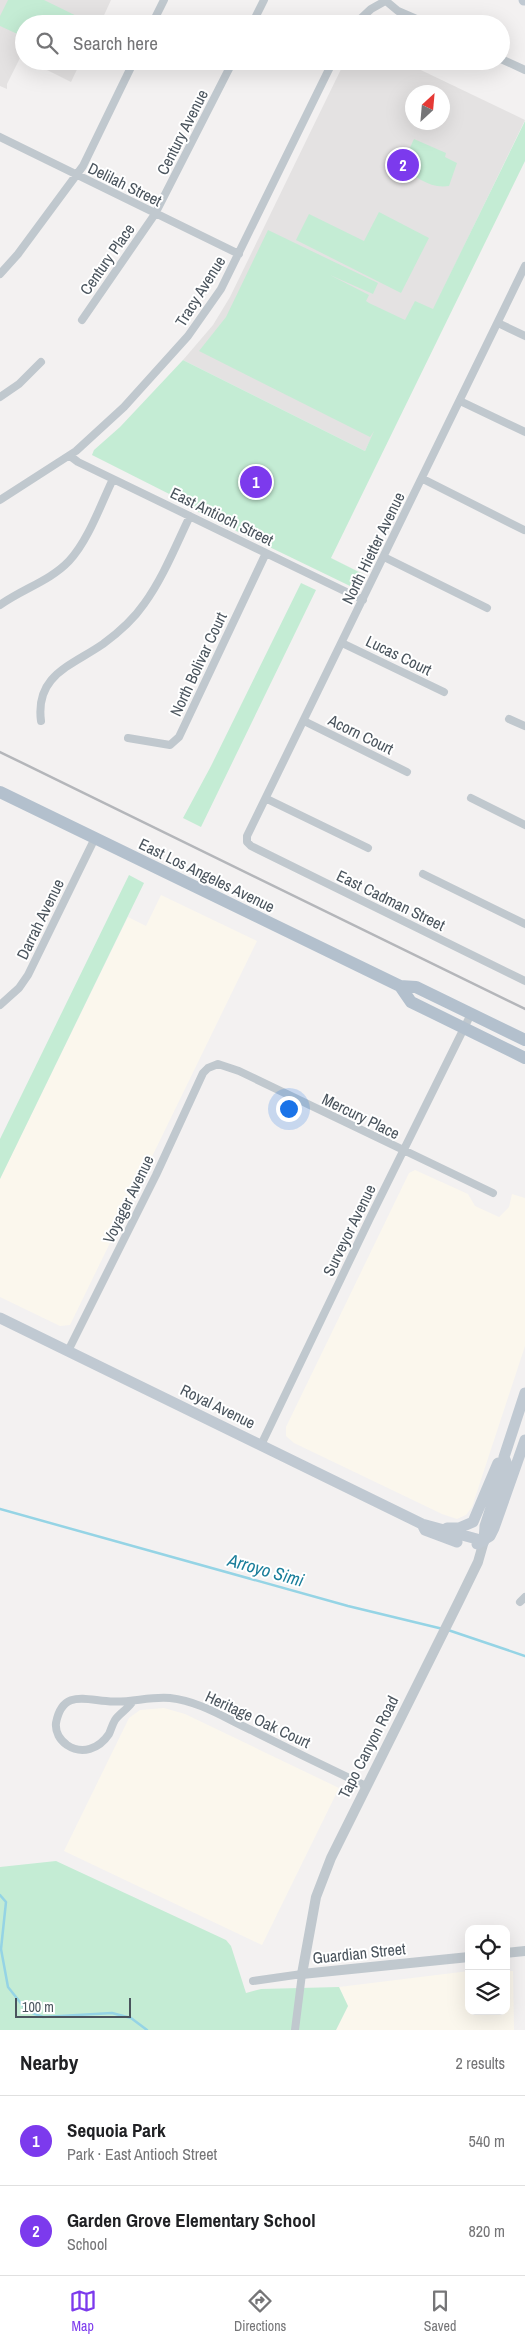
<!DOCTYPE html>
<meta charset="utf-8">
<style>
:root{--surface:#fff;--page:#f6f6f6;--text:#202124;--muted:#757577;--line:#e0e0e0;--accent:#7c3aed}
body{margin:0;font-family:"Archivo Narrow",sans-serif;background:var(--page);color:var(--text)}
.controls{position:absolute;right:15px;bottom:15px;display:grid;overflow:hidden;border-radius:10px;box-shadow:0 5px 20px #0002}
.controls button{width:45px;height:45px;display:grid;place-items:center;padding:0;border:0;border-bottom:1px solid var(--line);background:var(--surface);color:var(--text);font:25px sans-serif}
.compass{position:absolute;left:405px;top:85px;width:45px;height:45px;border-radius:50%;background:var(--surface);box-shadow:0 5px 20px #0002;rotate:26deg}
.scale{position:absolute;left:15px;bottom:12px;width:116px;box-sizing:border-box;padding-left:5px;border:2px solid #4a545d;border-top:0;font-size:14px;line-height:18px;white-space:nowrap;color:#4a545d;-webkit-text-stroke:4px #fff;paint-order:stroke}
.you{position:absolute;left:288px;top:1108px;width:18px;height:18px;margin:-12px;border:4px solid #fff;border-radius:50%;background:#1a73e8;box-shadow:0 0 0 8px #1a73e833}
.badge{display:grid;place-items:center;width:32px;height:32px;border-radius:50%;background:var(--accent);color:#fff;font-size:16px;font-weight:700}
.pin{position:absolute;translate:-50% -50%;border:2px solid #fff;box-shadow:0 1px 5px #0006}
.list{margin:0;padding:0;list-style:none}
h2{display:flex;justify-content:space-between;align-items:center;height:65px;margin:0;padding:0 20px;font-size:21px}
h2 small{font-size:16px;font-weight:400;color:var(--muted)}
.list li{display:grid;grid-template-columns:32px 1fr auto;gap:15px;align-items:center;box-sizing:border-box;height:90px;padding:0 20px;border-top:1px solid var(--line)}
.list b{display:block;font-size:19px;white-space:nowrap}
.list p{margin:0;font-size:16px;white-space:nowrap;color:var(--muted)}
.list em{font-size:16px;font-style:normal;color:var(--muted)}
.icon{flex:none;width:28px;height:28px;fill:none;stroke:currentColor;stroke-width:2;stroke-linecap:round;stroke-linejoin:round}
.map{position:relative;flex:none;width:525px;height:2030px;overflow:hidden}
.search{position:absolute;background:var(--surface);box-shadow:0 5px 20px #0002;left:15px;right:15px;top:15px;height:55px;display:flex;align-items:center;gap:12px;box-sizing:border-box;padding:0 18px;border-radius:28px;color:var(--muted);font-size:19px}
.sheet{height:245px;background:var(--surface)}
nav{display:flex;justify-content:space-around;align-items:center;box-sizing:border-box;height:70px;border-top:1px solid var(--line);background:var(--surface);font-size:14px;color:var(--muted)}
nav a{display:grid;justify-items:center;gap:2px}
nav .on{color:var(--accent)}
.map>svg:first-child{display:block}
</style>
<div class="map">
<svg width="525" height="2030" viewBox="0 0 525 2030">
<rect width="100%" height="100%" fill="#f3f1f1"/>
<path fill="#fbf7ed" d="M161 895 257 941 70 1325 60 1326 0 1297V1179L128 917 146 926Z
M415 1170 468 1194 475 1206 499 1217 509 1207 512 1194 525 1198V1346L472 1507 466 1515 457 1519 442 1514 294 1443 286 1436V1427L409 1173Z
M164 1708 185 1714 339 1788 262 1945 64 1851 129 1718 140 1710Z
M469 1971V2011H506V1971H513L514 2030H336L348 2006 339 1987Z"/>
<path fill="#e4e2e2" fill-rule="evenodd" d="M0 0H111L100 24H24V59L20 58 7 84V89L0 86Z
M29 61H81L71 82Z
M345 61H402L525 120 365 451 183 360 213 325 230 297ZM412 92H442V122H412Z"/>
<path fill="#c4ecd4" d="M8 0H44L91 23 24 24V37L0 26V16Z
M525 121V161L331 558 363 574 360 581 350 586 201 514 191 505 92 455 94 450 120 427 183 360 365 451 374 431 370 437 199 351 226 317 268 230 378 283 373 294 330 275 369 295 366 301 369 303 405 320 415 301 433 309Z
M414 139 446 153 445 157 457 163 449 186C430 189 416 177 401 166Z
M379 212 429 238 401 293 296 240 309 214 364 241Z
M301 583 316 590 201 827 183 818 211 766Z
M129 875 144 883 0 1179V1139Z
M56 1861 226 1940 231 1946 246 1993 261 1989 339 1987 348 2006 336 2030H0V1867Z"/>
<g fill="none" stroke-linecap="round" stroke-linejoin="round">
<path stroke="#95d4e5" stroke-width="2.5" d="M0 1509 348 1606 443 1629
M448 1630 525 1656
M0 1895 6 1902 1 1949 8 1987 27 2011 43 2017 112 2013 131 2018 147 2030"/>
<path stroke="#c0c8ce" stroke-width="8" d="M386 1 398 11 428 24
M152 24 164 0
M252 24 264 0
M355 24 371 9 387 0
M501 59 525 70
M0 137 239 254
M525 266 247 836V842L251 846 525 981
M0 274 18 254 83 166 134 61
M82 320 155 214 233 61
M498 323 525 336
M0 397 19 384 41 362
M460 401 525 432
M70 456 78 462 363 600
M423 479 524 530
M0 500 76 451 124 407 188 336 221 289 333 61
M384 557 487 608
M0 605C22 589 50 581 69 561 88 541 101 504 113 479
M342 643 444 692
M509 719 525 726
M41 721C35 675 71 666 103 644 118 633 133 620 144 604 163 578 176 545 190 516
M304 721 407 772
M128 738 170 745 179 737 266 553
M471 798 525 825
M267 799 368 848
M423 874 525 924
M0 1005 19 988 28 975 95 838
M68 1351 156 1175 203 1073 208 1068 218 1064 239 1071 493 1193
M261 1445 370 1218 471 1014
M520 1602 525 1597
M133 1701C128 1709 120 1713 115 1720 112 1725 111 1730 109 1734 99 1749 82 1755 67 1745 60 1740 55 1732 56 1723 62 1691 83 1699 106 1701 128 1704 148 1696 170 1698 199 1701 225 1718 251 1730 289 1749 328 1768 366 1786
M253 1981 302 1974 295 2030"/>
<path stroke="#c0c8ce" stroke-width="10" d="M506 1953 525 1951
M469 1957 302 1974 316 1897 331 1858 459 1601 478 1562 484 1541"/>
<path stroke="#c0c9d2" stroke-width="11" d="M524 0H525
M0 1318 422 1524 484 1541
M423 1526 425 1530 457 1542
M447 1528H459L473 1522 498 1463
M484 1541 485 1526 506 1462 504 1457 525 1393
M477 1544 490 1536 494 1528 525 1440"/>
<path stroke="#b3c0cd" stroke-width="12" d="M0 792 400 986 416 987 525 1040
M400 986 411 1002 525 1058"/>
<path stroke="#b4b6ba" stroke-width="2.5" d="M0 752 525 1009"/>
</g>
<g text-anchor="middle" dominant-baseline="central" stroke-width="4" stroke-linejoin="round" paint-order="stroke">
<g font-size="16" fill="#4a545d" stroke="#fff">
<text transform="translate(182 132) rotate(-63)">Century Avenue</text>
<text transform="translate(125 184) rotate(26)">Delilah Street</text>
<text transform="translate(107 259) rotate(-55)">Century Place</text>
<text transform="translate(200 291) rotate(-58)">Tracy Avenue</text>
<text transform="translate(222 516) rotate(26)">East Antioch Street</text>
<text transform="translate(373 548) rotate(-64)">North Hietter Avenue</text>
<text transform="translate(399 655) rotate(26)">Lucas Court</text>
<text transform="translate(198 664) rotate(-65)">North Bolivar Court</text>
<text transform="translate(361 734) rotate(26)">Acorn Court</text>
<text transform="translate(207 875) rotate(26)">East Los Angeles Avenue</text>
<text transform="translate(391 900) rotate(26)">East Cadman Street</text>
<text transform="translate(40 919) rotate(-64)">Darrah Avenue</text>
<text transform="translate(361 1116) rotate(26)">Mercury Place</text>
<text transform="translate(128 1199) rotate(-64)">Voyager Avenue</text>
<text transform="translate(349 1230) rotate(-64)">Surveyor Avenue</text>
<text transform="translate(218 1406) rotate(26)">Royal Avenue</text>
<text transform="translate(258 1719) rotate(25)">Heritage Oak Court</text>
<text transform="translate(368 1747) rotate(-63)">Tapo Canyon Road</text>
<text transform="translate(359 1953) rotate(-6)">Guardian Street</text>
</g>
<g font-size="18" font-style="italic" fill="#197d9a" stroke="#fff">
<text transform="translate(266 1570) rotate(16)">Arroyo Simi</text>
</g>
</g>
</svg>
<div class="controls">
<button><svg class="icon" aria-label="locate" viewBox="0 0 24 24"><circle cx="12" cy="12" r="6"/><path d="M12 2v4M12 18v4M2 12h4M18 12h4"/></svg></button>
<button><svg class="icon" aria-label="layers" viewBox="0 0 24 24"><path d="M12 4l9 5-9 5-9-5zM3 14l9 5 9-5"/></svg></button>
</div>
<svg class="compass" viewBox="-18 -18 36 36"><path d="M0-13l5 13h-10z" fill="#e53935"/><path d="M0 13l5-13h-10z" fill="#757577"/></svg>
<div class="scale">100 m</div>
<div class="you"></div>
<div class="pin badge" style="left:256px;top:482px">1</div>
<div class="pin badge" style="left:403px;top:165px">2</div>
<div class="search"><svg class="icon" aria-label="search" viewBox="0 0 24 24"><circle cx="10" cy="10" r="6"/><path d="M15 15l6 6"/></svg>Search here</div>
</div>
<section class="sheet">
<h2>Nearby<small>2 results</small></h2>
<ul class="list">
<li><span class="badge">1</span><div><b>Sequoia Park</b><p>Park · East Antioch Street</p></div><em>540 m</em></li>
<li><span class="badge">2</span><div><b>Garden Grove Elementary School</b><p>School</p></div><em>820 m</em></li>
</ul>
</section>
<nav>
<a class="on"><svg class="icon" aria-label="map" viewBox="0 0 24 24"><path d="M3 6l6-2 6 2 6-2v14l-6 2-6-2-6 2zM9 4v14M15 6v14"/></svg>Map</a>
<a><svg class="icon" aria-label="directions" viewBox="0 0 24 24"><path d="M12 3l9 9-9 9-9-9zM9 14v-3h6M13 9l2 2-2 2"/></svg>Directions</a>
<a><svg class="icon" aria-label="saved" viewBox="0 0 24 24"><path d="M7 4h10v16l-5-4-5 4z"/></svg>Saved</a>
</nav>
